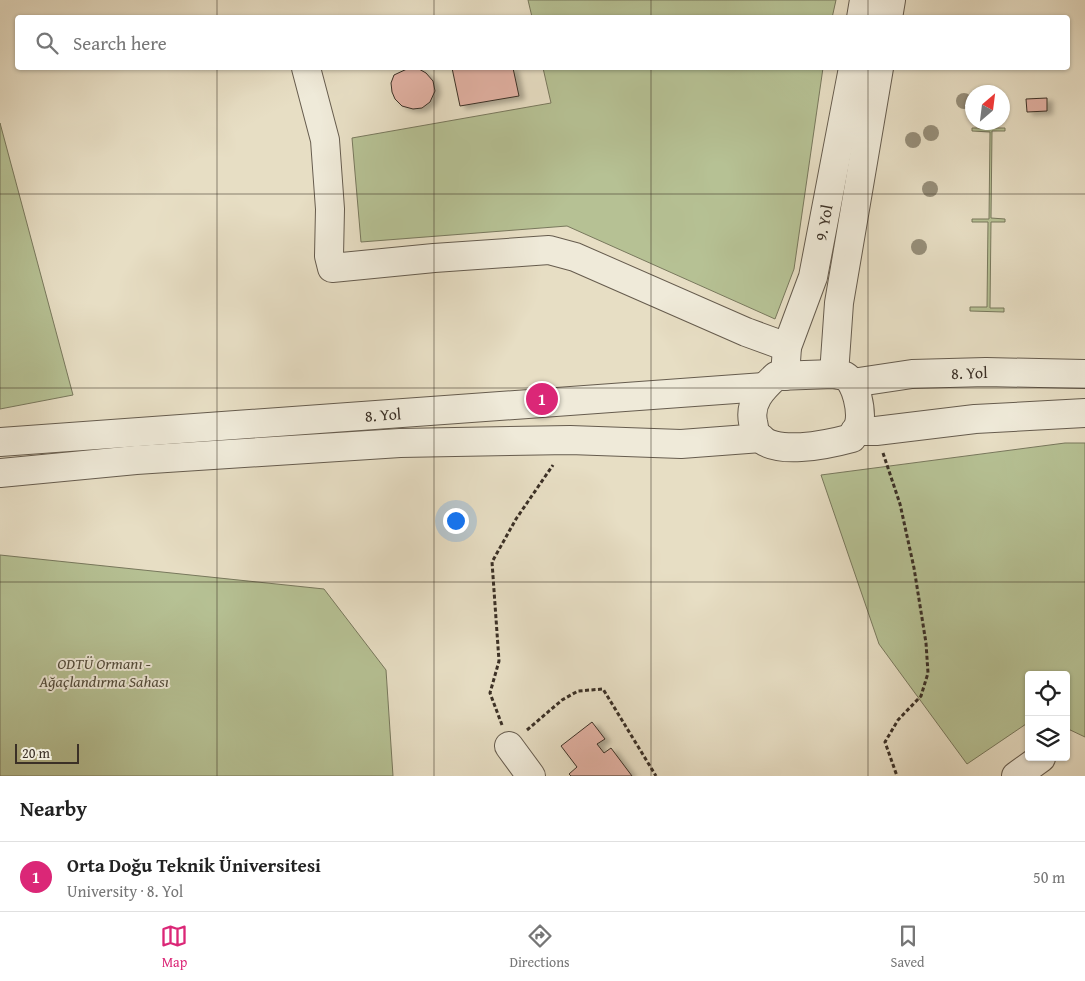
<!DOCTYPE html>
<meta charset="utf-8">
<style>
:root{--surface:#fff;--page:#f2f2f2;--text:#222;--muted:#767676;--line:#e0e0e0;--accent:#db2777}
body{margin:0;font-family:"Gentium Book Plus",serif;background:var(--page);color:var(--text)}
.controls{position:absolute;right:15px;bottom:15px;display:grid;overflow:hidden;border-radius:5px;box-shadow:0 1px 4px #0004}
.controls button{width:45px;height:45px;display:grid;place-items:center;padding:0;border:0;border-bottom:1px solid var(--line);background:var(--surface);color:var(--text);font:25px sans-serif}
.compass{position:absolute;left:965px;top:85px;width:45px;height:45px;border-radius:50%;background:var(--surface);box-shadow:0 1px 4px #0004;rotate:28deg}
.scale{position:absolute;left:15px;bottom:12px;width:64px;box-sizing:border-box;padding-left:5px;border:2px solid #3b3026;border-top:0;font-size:14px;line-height:18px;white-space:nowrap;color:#3b3026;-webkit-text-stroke:4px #efead9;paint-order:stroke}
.you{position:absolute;left:455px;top:520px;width:18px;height:18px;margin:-12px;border:4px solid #fff;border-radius:50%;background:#1a73e8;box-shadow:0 0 0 8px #1a73e833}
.badge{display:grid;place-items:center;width:32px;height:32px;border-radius:50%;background:var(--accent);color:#fff;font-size:16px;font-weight:700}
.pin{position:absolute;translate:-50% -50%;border:2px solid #fff;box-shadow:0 1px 5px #0006}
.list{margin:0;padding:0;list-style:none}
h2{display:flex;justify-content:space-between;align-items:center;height:65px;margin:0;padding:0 20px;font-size:21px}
h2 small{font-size:16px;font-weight:400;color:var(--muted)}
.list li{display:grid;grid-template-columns:32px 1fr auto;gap:15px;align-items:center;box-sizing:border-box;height:70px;padding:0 20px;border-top:1px solid var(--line)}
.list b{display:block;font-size:19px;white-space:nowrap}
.list p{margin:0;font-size:16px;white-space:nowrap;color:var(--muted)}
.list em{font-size:16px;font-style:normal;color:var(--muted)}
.icon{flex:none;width:28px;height:28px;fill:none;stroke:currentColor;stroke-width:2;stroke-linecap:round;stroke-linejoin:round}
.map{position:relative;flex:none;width:1085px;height:776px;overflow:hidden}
.search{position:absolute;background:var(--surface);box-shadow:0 1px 4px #0004;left:15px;right:15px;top:15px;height:55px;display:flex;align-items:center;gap:12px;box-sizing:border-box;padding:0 18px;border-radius:5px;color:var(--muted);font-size:19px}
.sheet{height:135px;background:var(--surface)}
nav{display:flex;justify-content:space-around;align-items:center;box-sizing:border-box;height:70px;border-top:1px solid var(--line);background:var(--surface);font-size:14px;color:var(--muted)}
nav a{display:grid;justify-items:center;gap:2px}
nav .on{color:var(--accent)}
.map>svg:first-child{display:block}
</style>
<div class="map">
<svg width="1085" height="776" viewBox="0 0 1085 776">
<defs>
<filter id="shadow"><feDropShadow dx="5.5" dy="3" stdDeviation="2.5" flood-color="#0004"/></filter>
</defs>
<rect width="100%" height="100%" fill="#e7dec4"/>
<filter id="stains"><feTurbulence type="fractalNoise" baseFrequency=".004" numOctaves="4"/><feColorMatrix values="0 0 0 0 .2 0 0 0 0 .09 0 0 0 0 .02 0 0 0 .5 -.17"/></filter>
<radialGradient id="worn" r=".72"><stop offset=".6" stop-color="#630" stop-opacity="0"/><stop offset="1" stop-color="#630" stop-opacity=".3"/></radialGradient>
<path fill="#b6c194" stroke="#78785d" d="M528 0H836L832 18 532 17Z
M543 68H823L794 269 775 319 567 226 361 242 352 138 551 103Z
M0 123 73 395 0 409Z
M972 128H1005V131H992L991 218 1005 219V222H991L990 308H1004V312L970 311V307H987L988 222H972V219H989L990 132 972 131Z
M1065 443H1085V737L1066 728V675H1029V722L967 764 879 644 821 475Z
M0 555 324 589 386 670 393 776H0Z"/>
<path fill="#e2b1a3" stroke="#3b3026" filter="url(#shadow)" d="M409 68 419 69 426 73 433 81 435 91 430 102 422 108 413 109 402 106 395 99 392 92 391 83 394 75Z
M452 68H513L519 96 460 106Z
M1047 98V111L1027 112 1026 99Z
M592 722 605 739 597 744 604 753 611 748 632 776H571L569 774 577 767 561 746Z"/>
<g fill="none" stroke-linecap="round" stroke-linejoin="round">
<g stroke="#665c4e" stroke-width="30">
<g id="minor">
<path d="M861 18 864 0"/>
<path d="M888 18 891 0"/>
<path d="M306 68 325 140 330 209 329 256 332 268 434 258 549 250 575 257 746 332 787 347"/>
<path d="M834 374 839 303 879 68"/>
<path d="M834 374C837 375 842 375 845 376 857 383 862 412 859 424 858 429 854 434 852 438 830 444 770 458 756 433 754 431 754 425 753 422 749 402 762 389 776 376Z"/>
<path id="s1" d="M785 376 787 347 813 277 853 68"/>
<path id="s2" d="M852 383 912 374 986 372 1085 374"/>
<path d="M855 431H876L975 419 1085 413"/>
<path id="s3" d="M0 442 764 387"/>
<path d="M0 473 136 460 400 443 570 440 681 444 761 438"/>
<path d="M509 746 531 776"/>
<path d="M1016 776 1041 758"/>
</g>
</g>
<path stroke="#3b3026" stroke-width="3" stroke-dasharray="4 2.5" stroke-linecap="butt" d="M883 453 900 504 914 568 926 643 928 673 921 696 898 720 885 742 897 776
M502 725 490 693 499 661 492 562 516 519 553 465
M527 730 562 700 578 691 603 689 656 776"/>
<use href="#minor" stroke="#efead9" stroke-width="28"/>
</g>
<g fill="#968e79">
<circle cx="964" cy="101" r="8"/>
<circle cx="931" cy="133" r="8"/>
<circle cx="913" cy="140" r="8"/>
<circle cx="930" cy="189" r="8"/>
<circle cx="919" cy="247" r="8"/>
</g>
<path fill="none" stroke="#3b3026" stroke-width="1" stroke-opacity="0.55" d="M217 0V18M434 0V18M651 0V18M868 0V18M217 68V776M434 68V776M651 68V776M868 68V776M0 194H1085M0 388H1085M0 582H1085"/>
<g text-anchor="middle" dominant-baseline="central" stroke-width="4" stroke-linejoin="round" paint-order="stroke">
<g font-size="16" fill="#3b3026" stroke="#efead9">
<text stroke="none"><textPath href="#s1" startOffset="159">9. Yol</textPath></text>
<text stroke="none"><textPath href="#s2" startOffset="118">8. Yol</textPath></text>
<text stroke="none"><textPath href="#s3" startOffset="384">8. Yol</textPath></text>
</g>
<g font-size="16" font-style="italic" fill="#544d3c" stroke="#efead9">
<text x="104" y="663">ODTÜ Ormanı -<tspan x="104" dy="18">Ağaçlandırma Sahası</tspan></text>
</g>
</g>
<rect width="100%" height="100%" filter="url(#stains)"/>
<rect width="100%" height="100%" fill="url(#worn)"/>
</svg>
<div class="controls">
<button><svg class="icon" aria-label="locate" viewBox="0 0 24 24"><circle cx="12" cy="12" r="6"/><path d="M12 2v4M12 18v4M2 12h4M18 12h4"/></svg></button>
<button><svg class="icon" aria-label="layers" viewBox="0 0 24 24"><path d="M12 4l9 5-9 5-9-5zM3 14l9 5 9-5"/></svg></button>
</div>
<svg class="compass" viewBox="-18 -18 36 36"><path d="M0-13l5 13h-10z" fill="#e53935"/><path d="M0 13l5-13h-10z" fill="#767676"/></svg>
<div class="scale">20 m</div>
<div class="you"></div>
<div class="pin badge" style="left:542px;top:399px">1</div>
<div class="search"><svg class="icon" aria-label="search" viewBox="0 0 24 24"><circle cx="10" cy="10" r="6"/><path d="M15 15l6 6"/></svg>Search here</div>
</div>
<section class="sheet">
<h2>Nearby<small></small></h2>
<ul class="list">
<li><span class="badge">1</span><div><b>Orta Doğu Teknik Üniversitesi</b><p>University · 8. Yol</p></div><em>50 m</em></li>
</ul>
</section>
<nav>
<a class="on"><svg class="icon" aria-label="map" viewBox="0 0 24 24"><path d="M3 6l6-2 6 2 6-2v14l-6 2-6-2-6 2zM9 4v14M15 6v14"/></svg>Map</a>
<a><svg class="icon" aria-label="directions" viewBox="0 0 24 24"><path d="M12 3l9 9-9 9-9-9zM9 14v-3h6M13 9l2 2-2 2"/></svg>Directions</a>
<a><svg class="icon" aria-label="saved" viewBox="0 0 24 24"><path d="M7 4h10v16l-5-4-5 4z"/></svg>Saved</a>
</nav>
